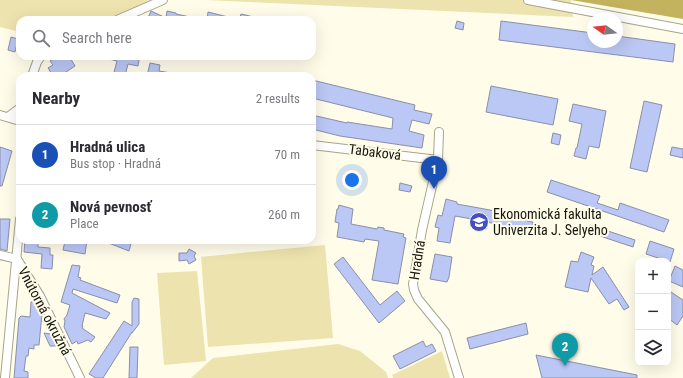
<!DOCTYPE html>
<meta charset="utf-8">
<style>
:root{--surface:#fff;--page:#f7f7f7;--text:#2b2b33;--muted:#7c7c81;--line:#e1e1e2;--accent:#444fc4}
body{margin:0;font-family:"Roboto Condensed",sans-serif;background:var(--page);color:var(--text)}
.controls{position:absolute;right:12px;bottom:12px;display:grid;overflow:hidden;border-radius:8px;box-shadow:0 4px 16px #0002}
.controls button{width:36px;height:36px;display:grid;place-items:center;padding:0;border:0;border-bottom:1px solid var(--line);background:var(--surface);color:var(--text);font:20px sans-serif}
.compass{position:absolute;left:587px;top:12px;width:36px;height:36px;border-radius:50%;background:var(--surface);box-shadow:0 4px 16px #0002;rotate:285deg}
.you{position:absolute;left:352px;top:180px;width:14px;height:14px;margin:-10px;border:3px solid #fff;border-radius:50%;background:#1a73e8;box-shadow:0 0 0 6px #1a73e833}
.badge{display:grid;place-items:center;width:26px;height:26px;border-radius:50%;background:var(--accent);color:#fff;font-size:13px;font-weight:700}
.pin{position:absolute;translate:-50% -33px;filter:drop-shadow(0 1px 2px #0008)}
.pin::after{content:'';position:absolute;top:21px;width:14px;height:12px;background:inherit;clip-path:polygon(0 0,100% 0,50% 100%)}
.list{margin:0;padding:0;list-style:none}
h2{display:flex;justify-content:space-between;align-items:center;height:52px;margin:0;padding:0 16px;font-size:17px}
h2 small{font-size:13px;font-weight:400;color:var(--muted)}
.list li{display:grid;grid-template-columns:26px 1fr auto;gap:12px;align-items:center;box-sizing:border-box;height:60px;padding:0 16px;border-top:1px solid var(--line)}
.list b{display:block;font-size:15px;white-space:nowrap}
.list p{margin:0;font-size:13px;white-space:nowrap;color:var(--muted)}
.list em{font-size:13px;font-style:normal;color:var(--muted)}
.icon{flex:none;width:22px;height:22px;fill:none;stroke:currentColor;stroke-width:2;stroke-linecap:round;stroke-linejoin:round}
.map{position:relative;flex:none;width:683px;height:378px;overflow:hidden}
.search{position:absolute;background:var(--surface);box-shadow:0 4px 16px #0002;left:16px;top:16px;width:300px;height:44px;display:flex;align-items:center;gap:10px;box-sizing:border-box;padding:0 14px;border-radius:12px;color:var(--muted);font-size:15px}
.panel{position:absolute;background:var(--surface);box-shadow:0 4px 16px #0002;left:16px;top:72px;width:300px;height:172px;border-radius:12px}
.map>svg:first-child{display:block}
</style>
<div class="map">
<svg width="683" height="378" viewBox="0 0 683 378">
<rect width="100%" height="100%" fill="#fffcea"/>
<path fill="#ede3ae" d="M0 0H149L135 8 108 20H20V32L0 27Z
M205 0H571L573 17Z
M325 245 333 338 208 347 201 257H200Z
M197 271 206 361 164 365 157 273Z
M338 344 360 351 386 372 388 378H191L213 358Z
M442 351 450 378H393L392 375Z"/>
<path fill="#c3b35e" d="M571 0H683V19Z"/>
<path fill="#bbc7f4" stroke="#8990a9" d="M151 11 166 18 167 11 176 13V14L190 17V20H147Z
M208 12 232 18V20H207Z
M241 14 258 18 257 20H239Z
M457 21 464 23 463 30 455 28Z
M501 21 593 33V42H617V36L675 44 673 62 499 40Z
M11 37 18 39 15 52 8 50Z
M58 56H69L75 66 60 76H53L48 68 53 65 50 61Z
M105 56H122L139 60 138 66 128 64 125 76H113L117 61 105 58Z
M150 63 160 65 159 71 171 73V76H147Z
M312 80 415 105 414 110 432 114 429 124 412 120 409 131 424 135 422 148 340 136 312 129V115L347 123V122L392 129 393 118 312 98Z
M491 86 558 99 553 125 486 112Z
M644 101 662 105 647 172 630 168Z
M573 104 606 111 599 148 589 146 586 159 574 156 576 148H577L582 124 569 121Z
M553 133 561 135 559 145 551 143Z
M0 147 12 151 2 186H0Z
M672 147 683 149V158L670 155Z
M551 180 600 196 597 203 618 210 620 203 669 220 664 232 547 192Z
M400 183 412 186 410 192 399 190Z
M446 199 457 202V204L490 210 507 214 508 211 520 214 519 217 527 218V221L533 222 532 229 517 227 516 234 504 232 505 226 487 222 486 229 482 228 481 230 475 229 476 227 471 226 472 219 455 216 450 243 437 241 439 228 435 227 438 215 442 216Z
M339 205 353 209 351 224 377 229 378 227 384 228V230L404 234 403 237 406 238 398 284 372 280 379 241 365 239 364 242 337 237 339 223 335 222 337 209H338Z
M0 219H10L7 251 0 249Z
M590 225 635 240 633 247 588 232Z
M25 240H38V247L50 248V255H53L52 269 41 268 42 254 24 252Z
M76 240H87L85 254 63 250 65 241 76 242Z
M101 240H132L129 251Z
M650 241 674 249 670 262 646 254Z
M189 249 196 253 194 256 196 260 189 264 187 260 179 261V253H187Z
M581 252 594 257 591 265 594 266 592 275 603 267 629 307 624 310 617 299 609 304 591 278 588 292 565 287 571 261 578 262Z
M435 254 452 257 449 277 447 282 430 279Z
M343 257 380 305 397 291 405 301 379 323 334 264Z
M72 265 80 266 78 277 81 278 80 280 120 295 117 303 73 289 72 293 110 313 106 319 85 313 82 326H83L82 328 95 337 91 342 88 340 78 344 77 341 72 344 64 327 65 321 64 319 67 315 70 305 61 302Z
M675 266 683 270V287L669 281Z
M668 290 683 300V316L677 325 668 318Z
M134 298 139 299V324L132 333V332L103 378H96L89 374 124 321 132 326V302Z
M35 301 42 314 39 345H34V349L29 348 28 356H26L24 371 28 372V378H14L19 318 21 316 30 317 31 302Z
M526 323 528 334 470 349 467 338Z
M44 333 51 334 57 346H50Z
M423 341 426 347 432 344 436 351 400 369 393 356Z
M130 347H138L137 378H129Z
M536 355 637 375V378H542Z"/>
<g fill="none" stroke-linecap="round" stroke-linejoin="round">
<g stroke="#a8a488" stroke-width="10">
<path id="minor" d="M528 0 683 29
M117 20 163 0
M32 76 37 62 41 56
M0 115 20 121
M8 117 20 108
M439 132 438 160 422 230 413 284 414 290 418 299 445 332 459 378
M312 145 438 160
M0 255 17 259
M17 259 40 296 80 378
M5 378 20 219"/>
</g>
<use href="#minor" stroke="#fff" stroke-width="8"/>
</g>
<defs>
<g id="university-disc" transform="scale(1)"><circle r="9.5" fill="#444fc4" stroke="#fffcea"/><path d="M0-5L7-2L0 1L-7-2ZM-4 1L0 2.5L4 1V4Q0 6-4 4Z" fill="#fff"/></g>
</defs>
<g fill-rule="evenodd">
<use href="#university-disc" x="479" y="222"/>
</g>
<g text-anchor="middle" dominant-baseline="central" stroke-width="4" stroke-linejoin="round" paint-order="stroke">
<g font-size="14" fill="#17160b" stroke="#fffcea">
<text transform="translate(375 152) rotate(7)">Tabaková</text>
<text transform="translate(417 260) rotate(-81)">Hradná</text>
<text transform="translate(45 311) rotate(62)">Vnútorná okružná</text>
</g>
<g font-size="14" fill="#17160b" stroke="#fffcea" text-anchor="start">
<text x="493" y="214">Ekonomická fakulta<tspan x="493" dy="16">Univerzita J. Selyeho</tspan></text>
</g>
</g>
</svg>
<div class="controls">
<button>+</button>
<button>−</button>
<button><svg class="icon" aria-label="layers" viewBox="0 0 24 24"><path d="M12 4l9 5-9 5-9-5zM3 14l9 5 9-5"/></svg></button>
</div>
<svg class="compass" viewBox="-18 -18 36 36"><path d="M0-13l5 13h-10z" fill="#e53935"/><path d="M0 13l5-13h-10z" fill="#7c7c81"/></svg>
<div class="you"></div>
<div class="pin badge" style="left:434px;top:189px;background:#1a4fb4">1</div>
<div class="pin badge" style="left:565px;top:366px;background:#0f9aa8">2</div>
<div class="search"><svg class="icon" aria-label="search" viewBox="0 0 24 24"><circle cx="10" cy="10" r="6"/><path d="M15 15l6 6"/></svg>Search here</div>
<section class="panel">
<h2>Nearby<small>2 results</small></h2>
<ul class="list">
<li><span class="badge" style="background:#1a4fb4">1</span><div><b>Hradná ulica</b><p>Bus stop · Hradná</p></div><em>70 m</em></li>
<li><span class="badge" style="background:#0f9aa8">2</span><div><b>Nová pevnosť</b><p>Place</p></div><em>260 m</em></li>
</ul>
</section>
</div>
